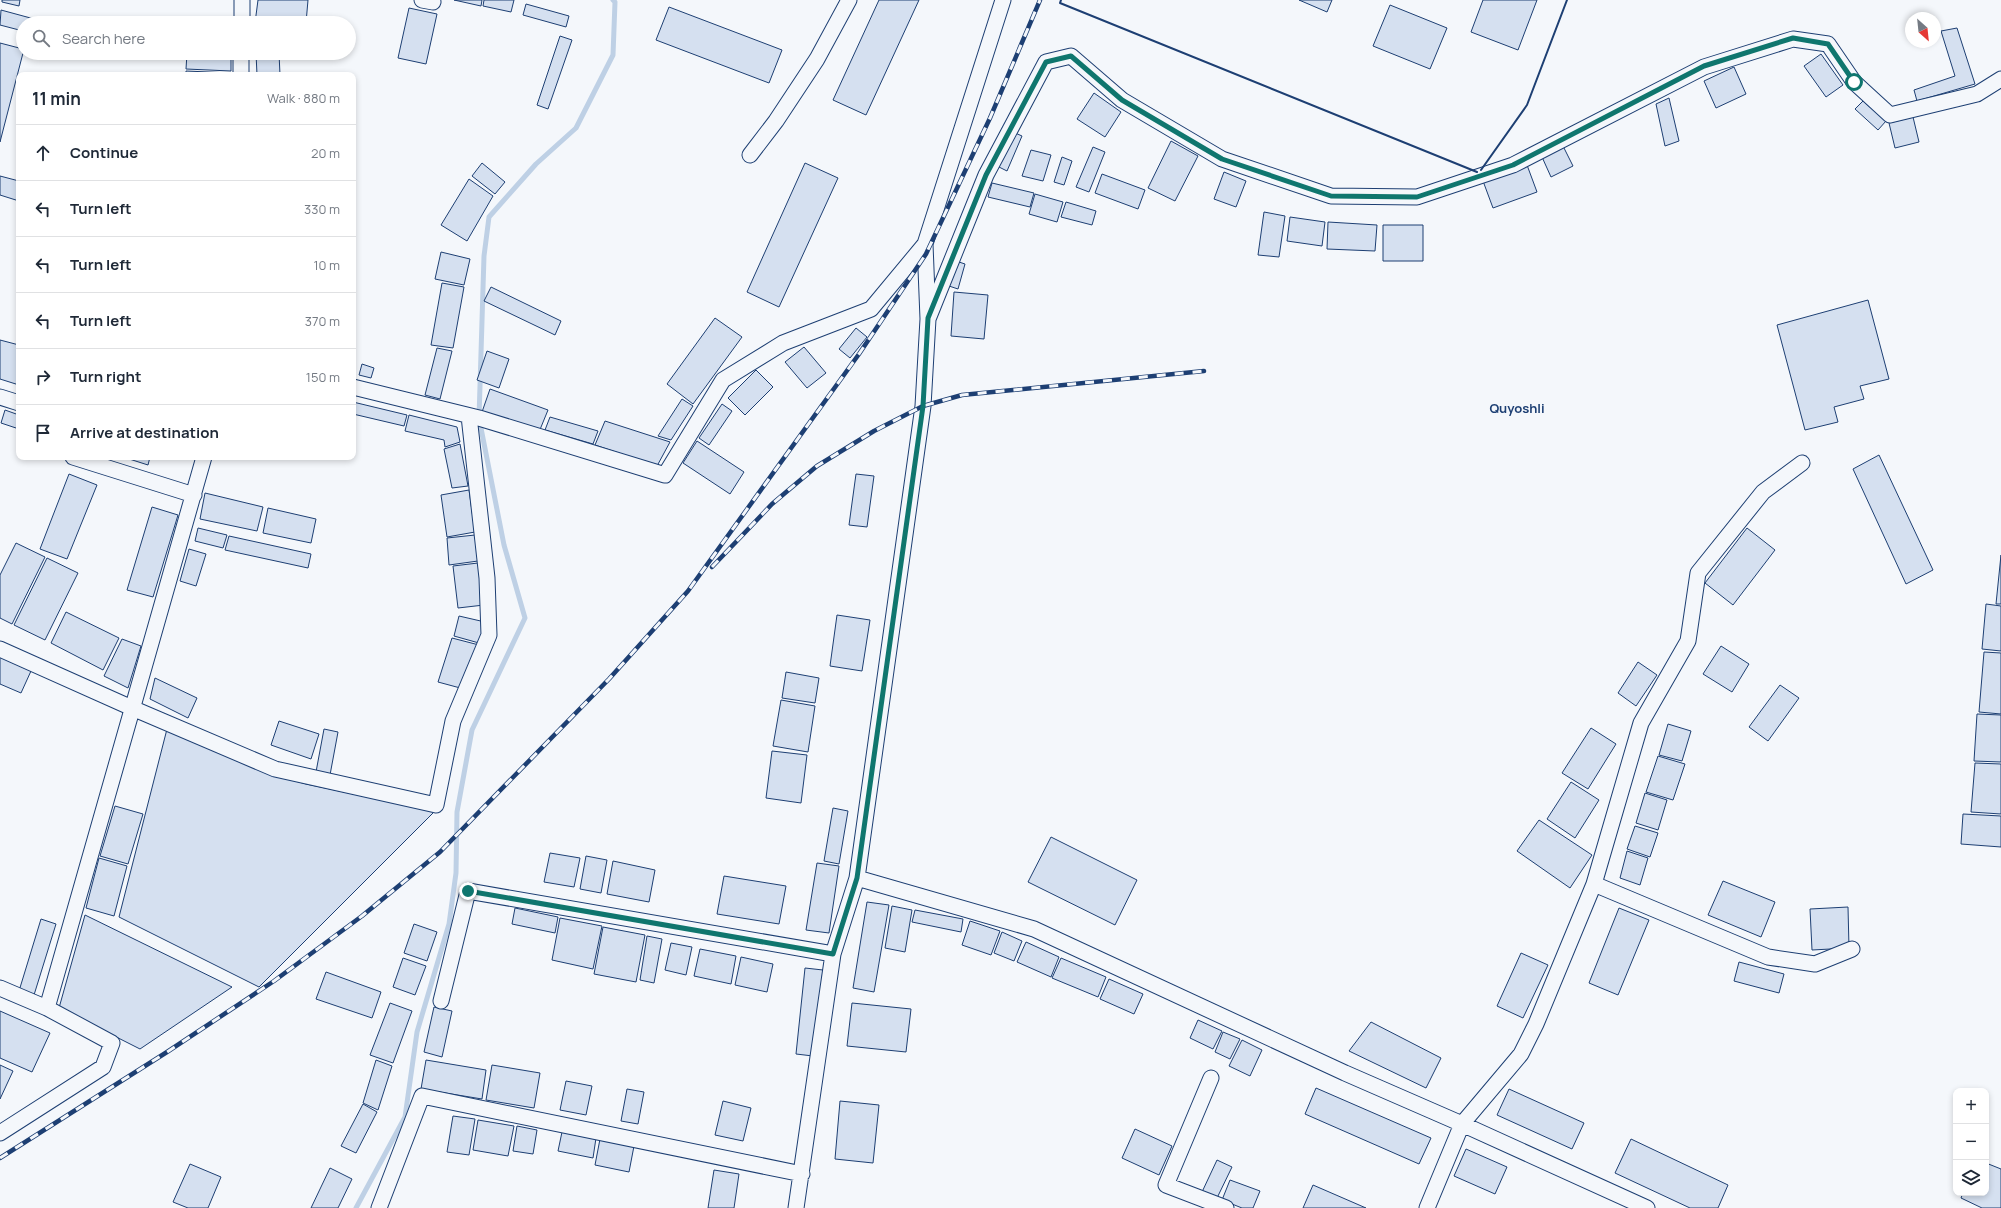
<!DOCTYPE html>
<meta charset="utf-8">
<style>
:root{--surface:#fff;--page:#f2f2f3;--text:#1f2937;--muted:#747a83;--line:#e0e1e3}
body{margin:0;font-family:Manrope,sans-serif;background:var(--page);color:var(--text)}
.controls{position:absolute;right:12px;bottom:12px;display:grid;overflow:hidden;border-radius:8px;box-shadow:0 2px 6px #0003}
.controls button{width:36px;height:36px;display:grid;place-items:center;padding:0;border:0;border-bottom:1px solid var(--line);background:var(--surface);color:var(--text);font:20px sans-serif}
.compass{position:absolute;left:1905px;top:12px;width:36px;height:36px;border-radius:50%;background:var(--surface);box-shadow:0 2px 6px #0003;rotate:153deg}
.stop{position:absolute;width:12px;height:12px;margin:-9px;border:3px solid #0f766e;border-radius:50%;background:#fff}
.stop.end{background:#0f766e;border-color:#fff;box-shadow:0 1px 4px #0008}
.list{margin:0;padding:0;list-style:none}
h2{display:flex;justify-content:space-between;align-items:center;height:52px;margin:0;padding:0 16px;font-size:17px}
h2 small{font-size:13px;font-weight:400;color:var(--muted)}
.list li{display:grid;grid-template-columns:26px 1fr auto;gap:12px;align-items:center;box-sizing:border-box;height:56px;padding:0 16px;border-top:1px solid var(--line)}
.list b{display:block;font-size:15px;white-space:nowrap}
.list em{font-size:13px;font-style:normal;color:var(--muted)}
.icon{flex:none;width:22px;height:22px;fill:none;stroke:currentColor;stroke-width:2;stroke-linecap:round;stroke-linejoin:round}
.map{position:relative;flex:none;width:2001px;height:1208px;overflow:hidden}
.search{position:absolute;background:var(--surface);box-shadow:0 2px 6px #0003;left:16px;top:16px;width:340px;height:44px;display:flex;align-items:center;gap:10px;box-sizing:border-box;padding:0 14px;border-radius:22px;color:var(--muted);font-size:15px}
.panel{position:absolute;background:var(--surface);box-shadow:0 2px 6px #0003;left:16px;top:72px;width:340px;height:388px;border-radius:8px}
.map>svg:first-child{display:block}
</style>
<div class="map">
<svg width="2001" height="1208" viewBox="0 0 2001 1208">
<rect width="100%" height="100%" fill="#f4f7fb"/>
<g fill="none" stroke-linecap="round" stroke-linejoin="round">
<path stroke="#bed0e5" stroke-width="5" d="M356 1208 405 1117 417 1032 449 924 456 873 457 812 472 730 525 618 504 545 479 418 484 256 489 217 536 164 576 128 613 55 615 2 613 0"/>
</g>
<path fill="#d5e0f0" stroke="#1d3f73" d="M2 0H20L19 6 2 2Z
M258 0H308L306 23H255Z
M454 0H482L481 6Z
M484 0H514L511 12 483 6Z
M879 0H919L866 115 833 100Z
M1299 0H1332L1327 12Z
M1483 0H1537L1518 50 1471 32Z
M526 4 569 16 566 27 523 15Z
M1390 5 1447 28 1430 69 1373 46Z
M669 7 782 50 769 83 656 40Z
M409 8 437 14 426 64 398 58Z
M1 10 49 23H23V31L0 25Z
M1957 28 1975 84 1917 101 1914 90 1955 76 1941 31Z
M560 36 572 40 548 109 537 105Z
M0 43 23 49V53L0 142Z
M187 53H231V71L186 69Z
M256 53H279L280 75H257Z
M1821 54 1843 85 1826 97 1804 66Z
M1734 67 1746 94 1716 108 1704 81Z
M186 71 231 73 230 75H186Z
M1094 93 1121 112 1105 137 1077 119Z
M1669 98 1679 141 1665 146 1656 104Z
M1863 101 1886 121 1878 130 1855 109Z
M1913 117 1919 142 1895 148 1889 123Z
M1013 132 1022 136 1007 171 997 166Z
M1171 141 1198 156 1175 201 1148 188Z
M1563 146 1573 166 1551 177 1542 157Z
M1093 147 1105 152 1089 192 1076 187Z
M1031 150 1051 155 1043 181 1022 176Z
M1062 157 1072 161 1064 185 1054 182Z
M482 163 505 182 495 194 472 176Z
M805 163 838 178 779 307 747 292Z
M1527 165 1537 192 1493 208 1483 181Z
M1224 172 1246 181 1236 207 1214 199Z
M1102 174 1145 190 1138 209 1095 193Z
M0 176 19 181V201L0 195Z
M469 179 493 196 467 241 441 225Z
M992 183 1034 193 1030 207 988 197Z
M1035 194 1063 202 1057 222 1029 214Z
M1066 202 1096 211 1092 225 1061 217Z
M1264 212 1285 216 1279 257 1258 255Z
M1290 217 1325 222 1322 246 1287 241Z
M1328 222 1377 225 1375 251 1327 249Z
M1383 225H1423V261H1383Z
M441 252 470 259 464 285 435 279Z
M953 260 965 264 958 289 946 285Z
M442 283 464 287 453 348 431 345Z
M491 287 561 321 555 335 484 301Z
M954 292 988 295 984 339 951 336Z
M1868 300 1889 379 1860 386 1864 399 1834 407 1838 422 1805 430 1777 325Z
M715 318 742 337 693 404 667 384Z
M856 328 867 337 850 358 839 349Z
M0 340 19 345V385L0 379Z
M804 347 826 373 807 388 785 362Z
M437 348 452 351 440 399 425 395Z
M487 351 509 359 499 388 477 380Z
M362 364 374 368 371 378 359 375Z
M756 370 773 387 745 415 728 398Z
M490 389 548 410 539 432 482 412Z
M682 399 693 406 671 440 658 436Z
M353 402 407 415 404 426 353 414Z
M722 404 732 411 709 445 699 438Z
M5 410 19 415V429L1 423Z
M409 415 457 427 460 442 445 447 444 440 405 431Z
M550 417 598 431 593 444 545 430Z
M605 421 670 442 657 466 595 445Z
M697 441 744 472 730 494 683 463Z
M460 444 468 486 452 488 444 449Z
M1879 455 1933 570 1906 584 1853 469Z
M123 457H150L148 465Z
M69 474 97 485 67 559 40 549Z
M856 474 874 476 867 527 849 525Z
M469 490 475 532 447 537 441 495Z
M205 493 263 507 257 531 200 519Z
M152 507 178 515 153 597 127 590Z
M268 508 316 519 311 543 263 533Z
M198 528 227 535 223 548 195 541Z
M1747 528 1775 550 1733 605 1705 583Z
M475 535 478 561 449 565 447 538Z
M229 536 311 554 308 568 225 550Z
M16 543 45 557 12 624 0 618V575Z
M189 549 206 554 196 586 180 581Z
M2001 555V604H1996Z
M47 558 78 573 45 640 14 625Z
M478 563 484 605 458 608 453 566Z
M1986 604 2001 606V651L1982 649Z
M66 612 119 638 103 670 51 643Z
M837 615 870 620 862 671 830 666Z
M459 616 485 622 479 643 454 636Z
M452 638 479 645 464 689 438 682Z
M122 639 141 646 128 688 104 676Z
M1721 646 1749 664 1732 692 1703 674Z
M1984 652 2001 653V714L1979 712Z
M0 657 31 671 21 693 0 684Z
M1638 662 1657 675 1636 706 1618 693Z
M786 672 819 678 815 703 782 698Z
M155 678 197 698 188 718 150 699Z
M1780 685 1799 698 1768 741 1749 727Z
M781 700 815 706 808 752 773 746Z
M1977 714 2001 715V762L1974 761Z
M279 721 319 734 311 759 271 745Z
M1668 724 1691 731 1682 761 1659 755Z
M1591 728 1616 744 1588 789 1562 773Z
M167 729 278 776 306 784 435 811 259 987 119 917Z
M324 729 338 732 330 775 316 772Z
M772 751 807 755 801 803 766 798Z
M1658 756 1685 764 1673 800 1646 792Z
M1975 763 2001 764V814L1971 812Z
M1571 782 1599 800 1575 838 1547 819Z
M1645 793 1667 800 1658 830 1636 823Z
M115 806 143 814 128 864 100 856Z
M833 808 848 811 839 864 824 861Z
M1963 814 2001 816V847L1961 844Z
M1539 820 1592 855 1570 888 1517 851Z
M1635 826 1658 833 1650 857 1627 849Z
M1051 837 1137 880 1115 925 1028 882Z
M1627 851 1648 858 1640 885 1620 878Z
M550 853 580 858 574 887 544 882Z
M586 856 607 860 601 893 580 889Z
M99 858 127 866 114 916 86 908Z
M613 861 655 870 649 902 607 894Z
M817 863 839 866 829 933 806 930Z
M724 876 786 886 779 924 717 914Z
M1723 881 1775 902 1761 937 1708 915Z
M867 902 889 905 874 992 853 988Z
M892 906 912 910 905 952 885 948Z
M1848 907 1849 948 1812 950 1810 909Z
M515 908 558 917 555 933 512 924Z
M1619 908 1649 920 1618 995 1589 983Z
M915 910 963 919 961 932 912 922Z
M85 915 232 987 140 1049 59 1008Z
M560 918 602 926 593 969 552 960Z
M41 919 56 924 34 995 19 991Z
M970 921 1000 931 991 955 962 945Z
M414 924 437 932 427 961 404 953Z
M603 927 645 935 636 982 594 974Z
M1002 932 1022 941 1014 961 994 953Z
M647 936 662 939 654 983 640 980Z
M1026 942 1059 957 1051 977 1017 962Z
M671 943 692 947 686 975 665 970Z
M700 949 736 956 731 984 694 976Z
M1521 953 1548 965 1523 1018 1497 1006Z
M741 957 773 964 767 992 735 985Z
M403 958 426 966 415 995 393 987Z
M1061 958 1106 977 1098 997 1052 978Z
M1739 962 1784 974 1779 993 1734 981Z
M805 968 823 970 813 1056 796 1054Z
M326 972 381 992 372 1018 316 999Z
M1109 979 1143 994 1134 1014 1100 999Z
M390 1003 412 1011 393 1063 370 1055Z
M852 1003 911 1009 906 1052 847 1046Z
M434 1007 452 1011 442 1057 424 1052Z
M0 1011 50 1033 32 1072 0 1058Z
M1198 1020 1222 1031 1213 1049 1190 1038Z
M1371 1022 1441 1058 1426 1088 1349 1051Z
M1223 1032 1240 1039 1230 1059 1215 1052Z
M1242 1040 1262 1050 1250 1076 1229 1066Z
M376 1060 392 1066 378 1110 363 1103Z
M426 1060 486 1070 482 1099 421 1089Z
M0 1065 13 1071 0 1099Z
M492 1065 540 1073 534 1108 486 1100Z
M566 1081 592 1086 586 1115 560 1110Z
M1316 1088 1431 1138 1419 1164 1305 1114Z
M627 1089 644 1092 638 1124 621 1121Z
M1509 1089 1584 1123 1572 1149 1497 1115Z
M723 1101 751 1108 743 1141 715 1135Z
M840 1101 879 1105 873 1163 835 1159Z
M363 1104 377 1112 356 1153 341 1146Z
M453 1116 475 1119 469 1155 447 1152Z
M478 1120 514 1126 508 1156 473 1150Z
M517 1126 537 1130 533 1154 513 1151Z
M1135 1129 1172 1146 1159 1175 1122 1158Z
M562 1132 596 1138 593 1158 558 1151Z
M600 1139 634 1146 629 1172 595 1165Z
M1631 1139 1728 1185 1718 1208H1690L1615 1173Z
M1466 1149 1507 1167 1495 1194 1454 1176Z
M1217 1160 1232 1167 1217 1198 1202 1192Z
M1986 1163 2001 1169V1208H1982L1961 1198 1963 1193H1986Z
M190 1164 221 1177 208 1208H188L173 1202Z
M330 1168 352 1179 338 1208H311Z
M714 1170 739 1174 734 1208H708Z
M1230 1180 1260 1191 1253 1208H1242L1222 1200Z
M1313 1185 1366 1208H1303Z"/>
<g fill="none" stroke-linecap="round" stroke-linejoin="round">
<g stroke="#1d3f73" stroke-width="17">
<path id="minor" d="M422 0 433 2
M242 23V0
M241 75V53
M750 155 776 121 817 59 849 0
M928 319 986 175 1046 62 1071 56 1122 100 1222 159 1331 196 1417 197 1513 165 1704 67 1793 39 1828 44 1854 82 1890 115 1977 94 2001 79
M353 387 479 418 665 475 723 380 783 343 871 309 925 244 1003 0
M0 397 19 403
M73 457 194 495
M0 649 132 708 275 769 436 805 453 721 489 635 487 578 469 416
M857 878 1034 929 1345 1073 1462 1124 1647 1208
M1594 884 1768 957 1815 964 1852 949
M0 988 47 1008 112 1043 103 1067 0 1133
M441 1001 468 891 833 954
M47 1008 204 457
M1211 1078 1166 1185 1226 1208
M379 1208 422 1096 802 1174
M796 1208 833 954 857 878 923 406 928 319 925 244
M1427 1208 1462 1124 1521 1054 1536 1024 1594 884 1641 723 1688 641 1698 573 1763 492 1802 463"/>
</g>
<use href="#minor" stroke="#f4f7fb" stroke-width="15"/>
<g stroke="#1d3f73" stroke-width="4.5">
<path id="rail" d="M712 567 772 504 817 466 874 431 923 406 962 395 1204 371
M0 1158 167 1052 274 981 362 916 440 852 609 679 688 591 859 354 926 254 990 118 1040 0"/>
</g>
<use href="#rail" stroke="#f4f7fb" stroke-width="3" stroke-dasharray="9" stroke-linecap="butt"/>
<path stroke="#1d3f73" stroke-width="2" d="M1061 0 1060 3 1477 172
M1481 170 1527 105 1567 0"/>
</g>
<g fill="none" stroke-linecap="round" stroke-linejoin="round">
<path stroke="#0f766e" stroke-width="5" d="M468 891 833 954 857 878 923 406 928 318 986 175 1046 62 1071 56 1122 100 1222 159 1331 196 1417 197 1513 165 1704 66 1793 38 1828 44 1854 82"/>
</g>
<g text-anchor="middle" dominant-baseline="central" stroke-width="3" stroke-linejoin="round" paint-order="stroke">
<g font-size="13" font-weight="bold" fill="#1d3f73" stroke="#f4f7fb">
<text x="1517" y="408">Quyoshli</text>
</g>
</g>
</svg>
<div class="controls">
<button>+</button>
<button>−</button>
<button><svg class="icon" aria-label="layers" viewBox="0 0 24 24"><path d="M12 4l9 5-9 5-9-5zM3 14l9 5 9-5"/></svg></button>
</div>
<svg class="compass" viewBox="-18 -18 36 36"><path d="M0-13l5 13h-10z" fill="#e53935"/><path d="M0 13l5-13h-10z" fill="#747a83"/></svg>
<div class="stop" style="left:1854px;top:82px"></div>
<div class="stop end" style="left:468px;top:891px"></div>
<div class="search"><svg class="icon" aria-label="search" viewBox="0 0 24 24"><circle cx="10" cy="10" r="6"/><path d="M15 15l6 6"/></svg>Search here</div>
<section class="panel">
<h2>11 min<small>Walk · 880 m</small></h2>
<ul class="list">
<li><svg class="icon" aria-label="ahead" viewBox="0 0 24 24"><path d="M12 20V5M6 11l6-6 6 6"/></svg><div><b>Continue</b></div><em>20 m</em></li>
<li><svg class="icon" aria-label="left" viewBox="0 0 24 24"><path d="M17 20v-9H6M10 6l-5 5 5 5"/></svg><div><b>Turn left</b></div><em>330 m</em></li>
<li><svg class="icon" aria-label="left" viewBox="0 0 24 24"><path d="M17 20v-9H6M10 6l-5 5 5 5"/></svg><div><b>Turn left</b></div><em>10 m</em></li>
<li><svg class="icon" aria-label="left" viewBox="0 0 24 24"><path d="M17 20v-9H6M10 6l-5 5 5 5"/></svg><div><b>Turn left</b></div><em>370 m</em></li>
<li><svg class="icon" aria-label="right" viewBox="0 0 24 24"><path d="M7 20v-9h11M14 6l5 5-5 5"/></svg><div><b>Turn right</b></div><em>150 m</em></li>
<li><svg class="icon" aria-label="arrive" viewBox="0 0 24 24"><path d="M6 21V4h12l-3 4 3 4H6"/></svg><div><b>Arrive at destination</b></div></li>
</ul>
</section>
</div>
